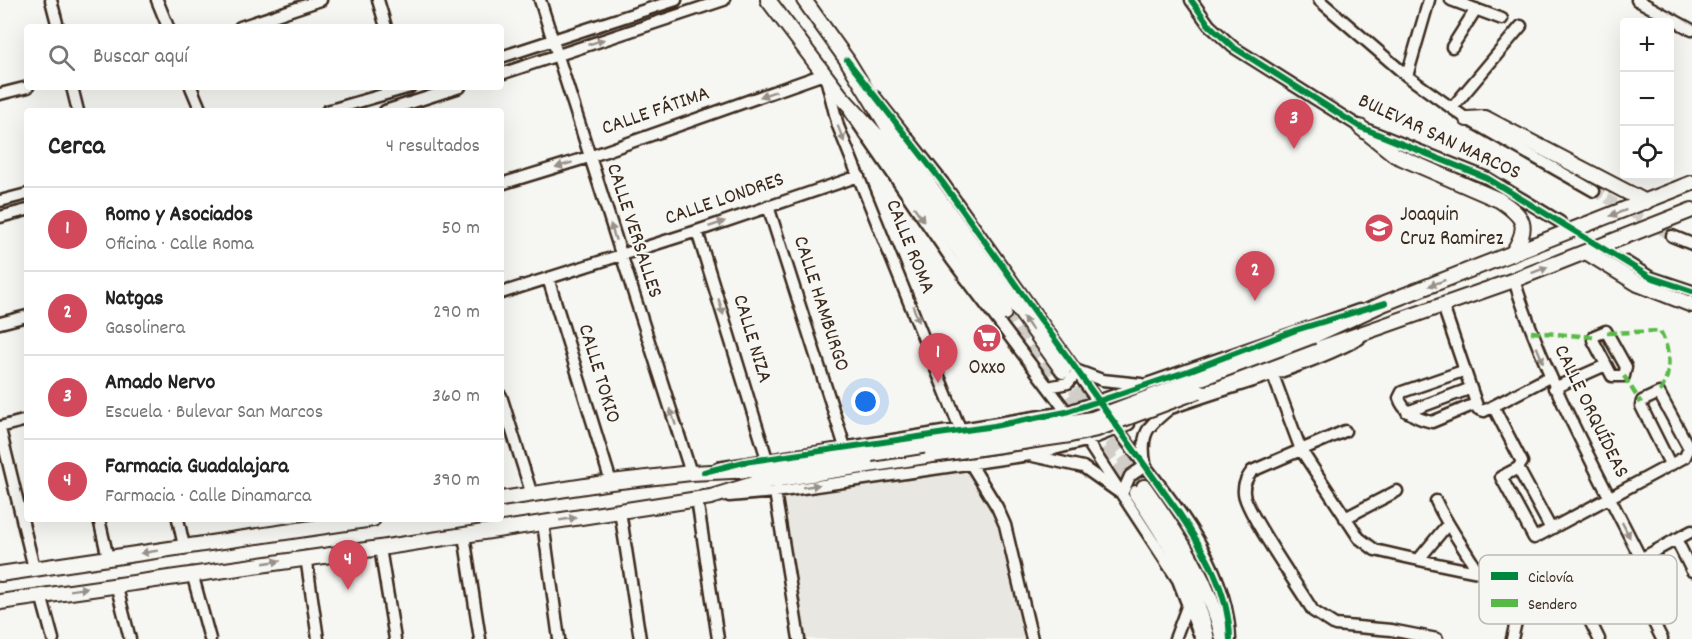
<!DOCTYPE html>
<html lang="es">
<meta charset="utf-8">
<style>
:root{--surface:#fff;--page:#f6f6f6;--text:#222;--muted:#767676;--line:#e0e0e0;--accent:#d1495b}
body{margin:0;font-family:Dekko,sans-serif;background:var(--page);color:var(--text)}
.controls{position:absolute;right:18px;top:18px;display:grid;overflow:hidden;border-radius:6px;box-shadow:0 6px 24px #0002}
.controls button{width:54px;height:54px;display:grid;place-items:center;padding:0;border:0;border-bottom:2px solid var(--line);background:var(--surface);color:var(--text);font:30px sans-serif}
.you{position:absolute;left:866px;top:402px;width:21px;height:21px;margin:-15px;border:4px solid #fff;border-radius:50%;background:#1a73e8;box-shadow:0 0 0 9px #1a73e833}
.badge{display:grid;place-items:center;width:39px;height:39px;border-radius:50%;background:var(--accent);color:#fff;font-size:20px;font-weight:700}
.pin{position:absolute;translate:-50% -50px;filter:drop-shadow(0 2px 3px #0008)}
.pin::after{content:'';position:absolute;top:32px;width:21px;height:18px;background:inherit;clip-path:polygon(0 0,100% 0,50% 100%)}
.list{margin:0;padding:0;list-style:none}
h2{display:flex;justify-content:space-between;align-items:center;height:78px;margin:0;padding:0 24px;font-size:26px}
h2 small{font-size:20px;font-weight:400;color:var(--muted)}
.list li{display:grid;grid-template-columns:39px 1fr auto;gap:18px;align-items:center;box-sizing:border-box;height:84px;padding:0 24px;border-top:2px solid var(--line)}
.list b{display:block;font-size:22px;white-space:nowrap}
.list p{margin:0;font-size:20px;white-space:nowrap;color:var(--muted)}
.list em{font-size:20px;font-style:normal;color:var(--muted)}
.icon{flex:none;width:33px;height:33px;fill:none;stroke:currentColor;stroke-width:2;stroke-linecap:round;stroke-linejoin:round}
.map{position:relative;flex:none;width:1692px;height:639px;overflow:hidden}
.search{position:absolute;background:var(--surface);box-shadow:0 6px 24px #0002;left:24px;top:24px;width:480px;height:66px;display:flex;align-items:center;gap:15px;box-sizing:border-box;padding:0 21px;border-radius:6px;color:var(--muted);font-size:22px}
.panel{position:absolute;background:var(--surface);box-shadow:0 6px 24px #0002;left:24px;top:108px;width:480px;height:414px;border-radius:6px}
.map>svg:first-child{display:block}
</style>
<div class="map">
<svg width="1692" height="639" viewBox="0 0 1692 639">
<rect width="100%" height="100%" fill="#f6f6f2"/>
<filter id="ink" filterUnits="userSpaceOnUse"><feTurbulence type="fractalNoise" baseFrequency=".0167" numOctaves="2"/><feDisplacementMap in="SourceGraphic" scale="12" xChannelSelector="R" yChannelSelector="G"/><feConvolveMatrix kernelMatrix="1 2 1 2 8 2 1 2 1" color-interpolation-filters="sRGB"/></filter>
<g filter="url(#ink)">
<path fill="#e8e7e2" d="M970 463 997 507 1032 639H798L775 492Z"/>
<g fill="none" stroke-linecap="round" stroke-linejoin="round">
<path stroke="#d1cdc8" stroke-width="10" stroke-dasharray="10 5" stroke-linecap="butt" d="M1594 191 1672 236
M1560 222 1626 262"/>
<path stroke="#d1cdc8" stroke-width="14" stroke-dasharray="14 7" stroke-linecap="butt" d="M1004 313 1136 493
M1063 371 1144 487"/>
<g stroke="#3b2a1e" stroke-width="15">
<path id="minor" d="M51 0 58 27
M157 0 168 27
M378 0 386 27
M540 0 691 473
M1191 0 1209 25 1233 47 1360 127 1487 178 1560 222
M1319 0 1407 76 1467 119 1594 191
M1451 0 1502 19
M1637 0 1692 30
M240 27 321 0
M1452 47 1476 9
M501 57 676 0
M501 74 724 0
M1407 76 1429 0
M826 78 838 126 961 431
M72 87 78 111
M191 87 201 111
M0 94 28 87
M875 97 943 183 1101 406
M1452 108 1521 26
M327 111 410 87
M385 111 460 87
M850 112 952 260 1069 415
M501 184 589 157 824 74
M0 201 27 194
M768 206 845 447
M0 217 27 210
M697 231 767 459
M1672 236 1692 244
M1626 262 1650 277 1692 291
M548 278 611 482
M1514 280C1545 378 1594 466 1640 557
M501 293 697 231 859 176
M1443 306 1478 409 1484 411 1549 377
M0 323 27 316
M1606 331 1626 367 1624 376H1612L1593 340 1594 336Z
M1463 371 1402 392 1399 398C1404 413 1417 419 1432 422L1475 404
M1273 375 1301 450 1359 538 1375 550C1413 559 1556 592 1588 582 1621 572 1661 547 1692 531
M1048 387 1068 383 1078 371 1102 380 1141 384
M1554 388 1606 365
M501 396 532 495
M1493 406 1522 462 1518 468
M1163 411C1228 386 1297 372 1359 339
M1407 412 1469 389
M1114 424C1159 489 1227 554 1230 639
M0 427 27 420
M0 429 34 568
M1345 431 1252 471C1247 478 1243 484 1244 493 1245 511 1300 589 1313 611L1335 625 1391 630 1437 639
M1083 435 1178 580 1201 639
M1033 456 1083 467 1117 491
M970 463 997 507 1005 525 1032 639
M1145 463C1140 433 1148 426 1169 409
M718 468 1066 412 1359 310
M1518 468 1501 477 1534 538 1685 457 1689 448 1659 393 1642 401 1641 406 1670 464
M1518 468 1551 529
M775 492 799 639
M1122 494 1130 476 1145 466
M729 496 775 492 1030 455 1086 441 1129 424
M697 499 718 639
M1436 501C1447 525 1463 546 1477 570
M620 511 640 639
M1345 518 1397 491
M99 519 108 558
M178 519 184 546
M543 523 559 639
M464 535 480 639
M1676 539 1692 571
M380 548 395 639
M306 557 318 639
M1419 559 1447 525
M1625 565 1662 639
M192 573 210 639
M116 584 130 639
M1572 585 1599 639
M41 595 53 639
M1175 639 1188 604
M1512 639 1526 579"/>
</g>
<g stroke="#3b2a1e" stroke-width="18">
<path id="major" d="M768 0 840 95 881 140 1004 313
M804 0 847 60 891 132 1063 371
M1467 119 1485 118 1646 202
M1360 127 1395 155 1499 200C1525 217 1530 226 1512 254
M1586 252 1638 284 1692 305
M1313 336 1385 303 1692 183
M1198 391 1514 280 1692 210
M1144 487C1178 535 1210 582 1223 639
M1136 493C1167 539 1196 584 1207 639
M501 499 611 482 691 473 752 470 871 454
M0 574 373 519
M0 602 380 548 711 497 760 482 932 455"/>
</g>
<use href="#minor" stroke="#f6f6f2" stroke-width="10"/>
<use href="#major" stroke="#f6f6f2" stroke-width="14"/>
<g stroke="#3b2a1e" stroke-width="18" stroke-linecap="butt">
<path id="major-bridge" d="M871 454 1092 419 1313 336
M932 455 1070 435 1097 429 1198 391"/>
</g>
<use href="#major-bridge" stroke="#f6f6f2" stroke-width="14"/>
<path stroke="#58b947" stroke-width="4.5" stroke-dasharray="9 4.5" stroke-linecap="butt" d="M1531 332 1593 337
M1607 333 1660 331C1671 351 1672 375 1659 393
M1624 376 1641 403"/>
<g stroke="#f6f6f2" stroke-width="10">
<path id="cycleway" d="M1191 0 1209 25 1233 47 1360 127 1487 178 1650 277 1692 291
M847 60 943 183 1179 513C1205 552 1229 591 1230 639
M704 472 744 462 994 426 1066 412 1188 371 1296 330 1385 303"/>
</g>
<use href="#cycleway" stroke="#00873e" stroke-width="6"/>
</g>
<defs><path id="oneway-solid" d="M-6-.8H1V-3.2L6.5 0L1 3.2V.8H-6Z" transform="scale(1.5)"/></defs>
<g fill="#989088">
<use href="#oneway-solid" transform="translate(596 42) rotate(-18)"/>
<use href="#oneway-solid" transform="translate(768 94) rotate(161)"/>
<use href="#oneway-solid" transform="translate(841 134) rotate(68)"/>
<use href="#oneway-solid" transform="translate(564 165) rotate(163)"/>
<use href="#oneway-solid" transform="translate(1618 213) rotate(159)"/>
<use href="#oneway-solid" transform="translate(919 214) rotate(55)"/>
<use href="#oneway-solid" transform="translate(717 224) rotate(-19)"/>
<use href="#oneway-solid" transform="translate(613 232) rotate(-108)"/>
<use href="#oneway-solid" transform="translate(1540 270) rotate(-21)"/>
<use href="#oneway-solid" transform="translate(1437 283) rotate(159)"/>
<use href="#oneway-solid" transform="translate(721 307) rotate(73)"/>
<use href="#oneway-solid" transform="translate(916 314) rotate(68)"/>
<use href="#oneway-solid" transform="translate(1028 324) rotate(-126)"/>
<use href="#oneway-solid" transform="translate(1540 355) rotate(68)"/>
<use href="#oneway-solid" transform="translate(673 417) rotate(-108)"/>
<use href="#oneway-solid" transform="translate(811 486) rotate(-9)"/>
<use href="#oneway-solid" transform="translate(568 519) rotate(-9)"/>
<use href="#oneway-solid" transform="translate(1626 530) rotate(63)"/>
<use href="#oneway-solid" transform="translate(149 552) rotate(171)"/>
<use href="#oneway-solid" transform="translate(272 562) rotate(-8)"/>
<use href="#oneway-solid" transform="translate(79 589) rotate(-9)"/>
</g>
</g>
<defs>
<g id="school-disc" transform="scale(1.5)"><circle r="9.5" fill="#d1495b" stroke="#f6f6f2"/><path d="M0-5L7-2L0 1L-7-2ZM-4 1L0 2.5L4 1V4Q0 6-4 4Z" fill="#fff"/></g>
<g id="supermarket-disc" transform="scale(1.5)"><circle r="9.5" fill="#d1495b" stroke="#f6f6f2"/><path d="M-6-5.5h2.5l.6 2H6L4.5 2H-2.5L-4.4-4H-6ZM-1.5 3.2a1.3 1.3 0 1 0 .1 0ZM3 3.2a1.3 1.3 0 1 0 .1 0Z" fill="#fff"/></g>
</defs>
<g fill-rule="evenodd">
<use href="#school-disc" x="1379" y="228"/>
<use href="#supermarket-disc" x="987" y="338"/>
</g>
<g text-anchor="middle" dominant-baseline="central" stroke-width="4.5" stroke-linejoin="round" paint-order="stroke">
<g font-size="21" fill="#3b2a1e" stroke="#f6f6f2">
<text transform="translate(656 112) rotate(-19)">CALLE FÁTIMA</text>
<text transform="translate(1439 138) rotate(25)">BULEVAR SAN MARCOS</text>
<text transform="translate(725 200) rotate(-19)">CALLE LONDRES</text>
<text transform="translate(633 231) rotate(72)">CALLE VERSALLES</text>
<text transform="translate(909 247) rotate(68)">CALLE ROMA</text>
<text transform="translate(820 304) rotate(72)">CALLE HAMBURGO</text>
<text transform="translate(751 339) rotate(73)">CALLE NIZA</text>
<text transform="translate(598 374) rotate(73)">CALLE TOKIO</text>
<text transform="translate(1590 412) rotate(64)">CALLE ORQUÍDEAS</text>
</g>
<g font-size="21" fill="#3b2a1e" stroke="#f6f6f2" text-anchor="start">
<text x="1400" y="216">Joaquin<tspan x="1400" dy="24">Cruz Ramirez</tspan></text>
<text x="987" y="369" text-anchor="middle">Oxxo</text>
</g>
</g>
<rect x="1479" y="555" width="198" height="69" rx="9" fill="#f6f6f2" stroke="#beb9b2" stroke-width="1.5"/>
<rect x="1491" y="572" width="27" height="8" fill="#00873e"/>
<rect x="1491" y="599" width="27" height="8" fill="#58b947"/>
<g font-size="16" fill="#3b2a1e">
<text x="1528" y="582">Ciclovía</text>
<text x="1528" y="609">Sendero</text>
</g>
</svg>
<div class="controls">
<button>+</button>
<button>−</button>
<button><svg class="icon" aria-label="locate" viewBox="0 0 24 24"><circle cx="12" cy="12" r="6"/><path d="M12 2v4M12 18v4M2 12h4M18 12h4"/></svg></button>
</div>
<div class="you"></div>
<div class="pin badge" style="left:938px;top:383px">1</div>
<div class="pin badge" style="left:1255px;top:301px">2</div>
<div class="pin badge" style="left:1294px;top:149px">3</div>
<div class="pin badge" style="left:348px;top:590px">4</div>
<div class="search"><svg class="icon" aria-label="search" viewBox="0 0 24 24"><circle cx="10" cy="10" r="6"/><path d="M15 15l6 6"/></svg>Buscar aquí</div>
<section class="panel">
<h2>Cerca<small>4 resultados</small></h2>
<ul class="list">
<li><span class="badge">1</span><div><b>Romo y Asociados</b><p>Oficina · Calle Roma</p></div><em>50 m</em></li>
<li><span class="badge">2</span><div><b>Natgas</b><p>Gasolinera</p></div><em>290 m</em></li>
<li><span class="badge">3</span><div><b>Amado Nervo</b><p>Escuela · Bulevar San Marcos</p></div><em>360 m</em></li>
<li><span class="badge">4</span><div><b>Farmacia Guadalajara</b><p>Farmacia · Calle Dinamarca</p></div><em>390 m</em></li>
</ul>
</section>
</div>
